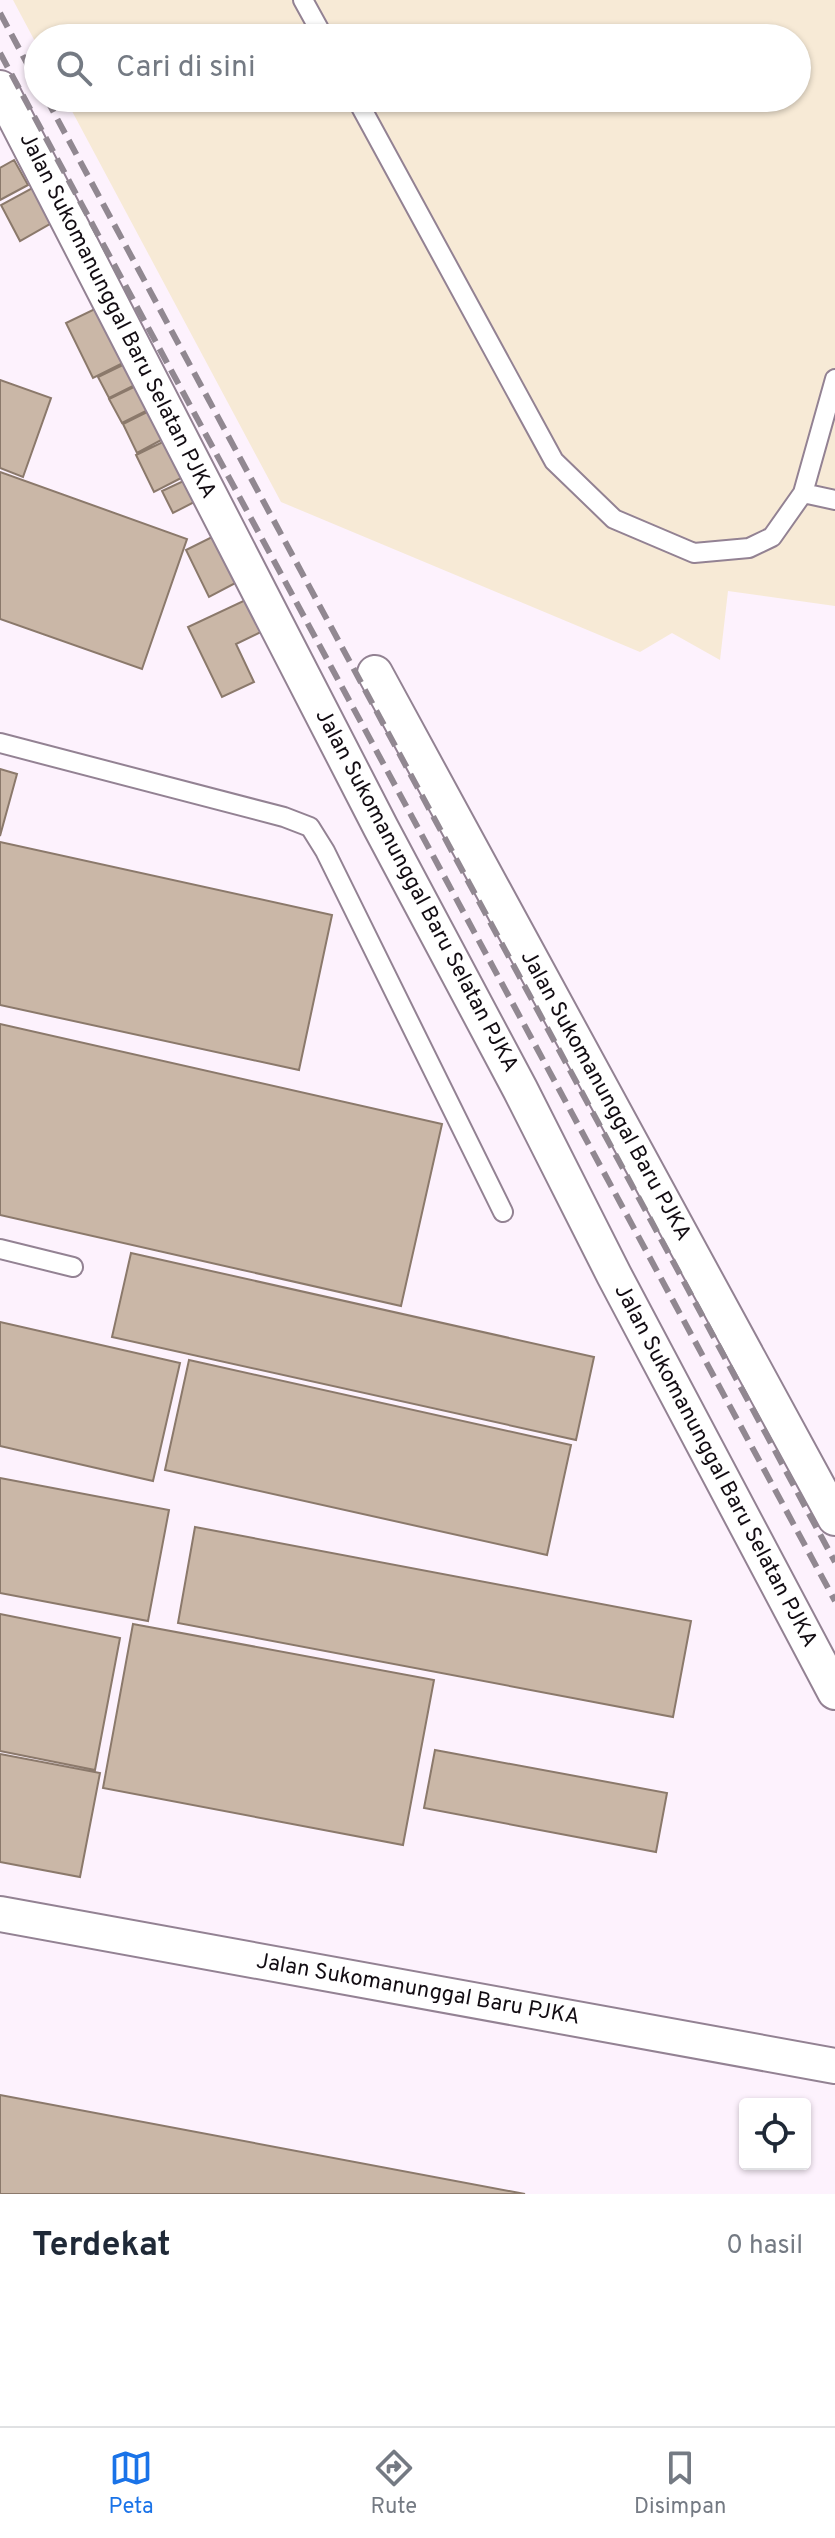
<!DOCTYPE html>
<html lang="id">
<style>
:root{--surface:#fff;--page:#f6f6f7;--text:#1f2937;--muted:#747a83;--line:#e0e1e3;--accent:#1a73e8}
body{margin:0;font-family:Overpass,sans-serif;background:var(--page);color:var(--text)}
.controls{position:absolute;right:24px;bottom:24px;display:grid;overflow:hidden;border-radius:8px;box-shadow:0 2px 6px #0004}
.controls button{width:72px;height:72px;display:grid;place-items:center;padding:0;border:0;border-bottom:2px solid var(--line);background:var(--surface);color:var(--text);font:40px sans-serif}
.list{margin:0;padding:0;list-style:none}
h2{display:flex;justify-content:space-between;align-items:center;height:104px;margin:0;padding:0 32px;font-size:34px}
h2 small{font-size:26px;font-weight:400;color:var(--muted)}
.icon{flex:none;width:44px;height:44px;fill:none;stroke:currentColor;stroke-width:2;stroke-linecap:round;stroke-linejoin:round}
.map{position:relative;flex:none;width:835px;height:2194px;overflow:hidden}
.search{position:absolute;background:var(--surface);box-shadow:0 2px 6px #0004;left:24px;right:24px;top:24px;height:88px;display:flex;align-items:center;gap:20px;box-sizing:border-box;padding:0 28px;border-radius:44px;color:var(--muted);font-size:30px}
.sheet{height:232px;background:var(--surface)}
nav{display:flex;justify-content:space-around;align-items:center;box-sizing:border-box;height:112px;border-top:2px solid var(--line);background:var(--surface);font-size:22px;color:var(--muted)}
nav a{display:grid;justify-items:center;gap:4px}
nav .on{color:var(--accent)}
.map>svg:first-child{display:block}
</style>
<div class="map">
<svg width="835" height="2194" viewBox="0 0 835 2194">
<rect width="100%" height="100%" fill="#fdf2fd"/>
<path fill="#f7ead6" d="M13 0H835V606L728 591 720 660 672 633 640 652 281 502 65 98H797V38H38V47Z"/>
<path fill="#cab7a7" stroke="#8b796b" stroke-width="2" d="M14 160 28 185 0 200V168Z
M36 186 55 221 20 241 1 205Z
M101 306 129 360 93 378 66 323Z
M131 361 141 382 109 398 98 377Z
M0 380 51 398 23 477 0 468Z
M140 384 152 408 122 423 109 399Z
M151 410 165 438 137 453 123 424Z
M171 438 189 474 154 492 136 455Z
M0 472 187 539 142 669 0 619Z
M192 477 202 498 173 513 162 491Z
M220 533 243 579 209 597 186 550Z
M254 596 269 628 236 644 254 682 222 697 188 627Z
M0 769 17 774 0 836Z
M0 842 332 915 299 1070 0 1005Z
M0 1024 442 1124 401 1306 0 1215Z
M131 1253 594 1357 576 1440 112 1337Z
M0 1322 180 1363 153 1481 0 1446Z
M189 1360 571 1445 547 1555 165 1470Z
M0 1478 169 1510 148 1621 0 1593Z
M195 1527 691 1621 673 1717 178 1623Z
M0 1614 120 1638 95 1770 0 1751Z
M133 1624 434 1680 403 1845 103 1788Z
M435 1750 667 1793 656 1852 424 1808Z
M0 1754 100 1773 80 1877 0 1862Z
M0 2095 525 2194H0Z"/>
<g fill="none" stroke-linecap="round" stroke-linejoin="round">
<g stroke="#938293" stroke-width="22">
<path id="service" d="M303 0 324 38
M356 98 554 461 614 519 694 553 749 548 772 537 803 493 835 379
M803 493 835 500
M0 743 284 817 310 827 325 851 503 1212
M0 1249 73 1267"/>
</g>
<g stroke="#938293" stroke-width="38">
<path id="minor" d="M0 88 381 828 520 1089 614 1275 835 1692
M375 673 835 1518
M0 1914 835 2066"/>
</g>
<use href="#service" stroke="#fff" stroke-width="18"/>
<use href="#minor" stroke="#fff" stroke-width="34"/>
<path stroke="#918891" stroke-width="6" stroke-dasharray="16 8" stroke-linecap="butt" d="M0 13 38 84
M0 53 835 1601
M46 98 835 1562"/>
</g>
<g text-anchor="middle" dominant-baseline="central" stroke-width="6" stroke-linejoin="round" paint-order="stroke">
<g font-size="22" fill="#120c12" stroke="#fff">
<text transform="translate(117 316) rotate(63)">Jalan Sukomanunggal Baru Selatan PJKA</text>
<text transform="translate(416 891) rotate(62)">Jalan Sukomanunggal Baru Selatan PJKA</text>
<text transform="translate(605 1096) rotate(61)">Jalan Sukomanunggal Baru PJKA</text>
<text transform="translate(715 1466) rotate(62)">Jalan Sukomanunggal Baru Selatan PJKA</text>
<text transform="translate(418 1990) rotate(10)">Jalan Sukomanunggal Baru PJKA</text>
</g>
</g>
</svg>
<div class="controls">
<button><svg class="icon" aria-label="locate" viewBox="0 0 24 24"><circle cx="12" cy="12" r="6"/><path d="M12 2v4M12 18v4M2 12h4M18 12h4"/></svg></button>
</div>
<div class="search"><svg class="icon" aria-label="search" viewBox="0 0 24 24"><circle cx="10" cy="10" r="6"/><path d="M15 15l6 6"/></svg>Cari di sini</div>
</div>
<section class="sheet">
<h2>Terdekat<small>0 hasil</small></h2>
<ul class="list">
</ul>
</section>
<nav>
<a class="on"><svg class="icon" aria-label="map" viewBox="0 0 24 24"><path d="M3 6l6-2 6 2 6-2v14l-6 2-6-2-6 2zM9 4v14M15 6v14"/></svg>Peta</a>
<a><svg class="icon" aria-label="directions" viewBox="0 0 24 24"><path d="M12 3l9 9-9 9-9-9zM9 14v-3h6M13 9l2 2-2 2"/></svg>Rute</a>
<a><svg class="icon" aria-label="saved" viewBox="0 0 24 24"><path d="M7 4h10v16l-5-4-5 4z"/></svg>Disimpan</a>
</nav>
